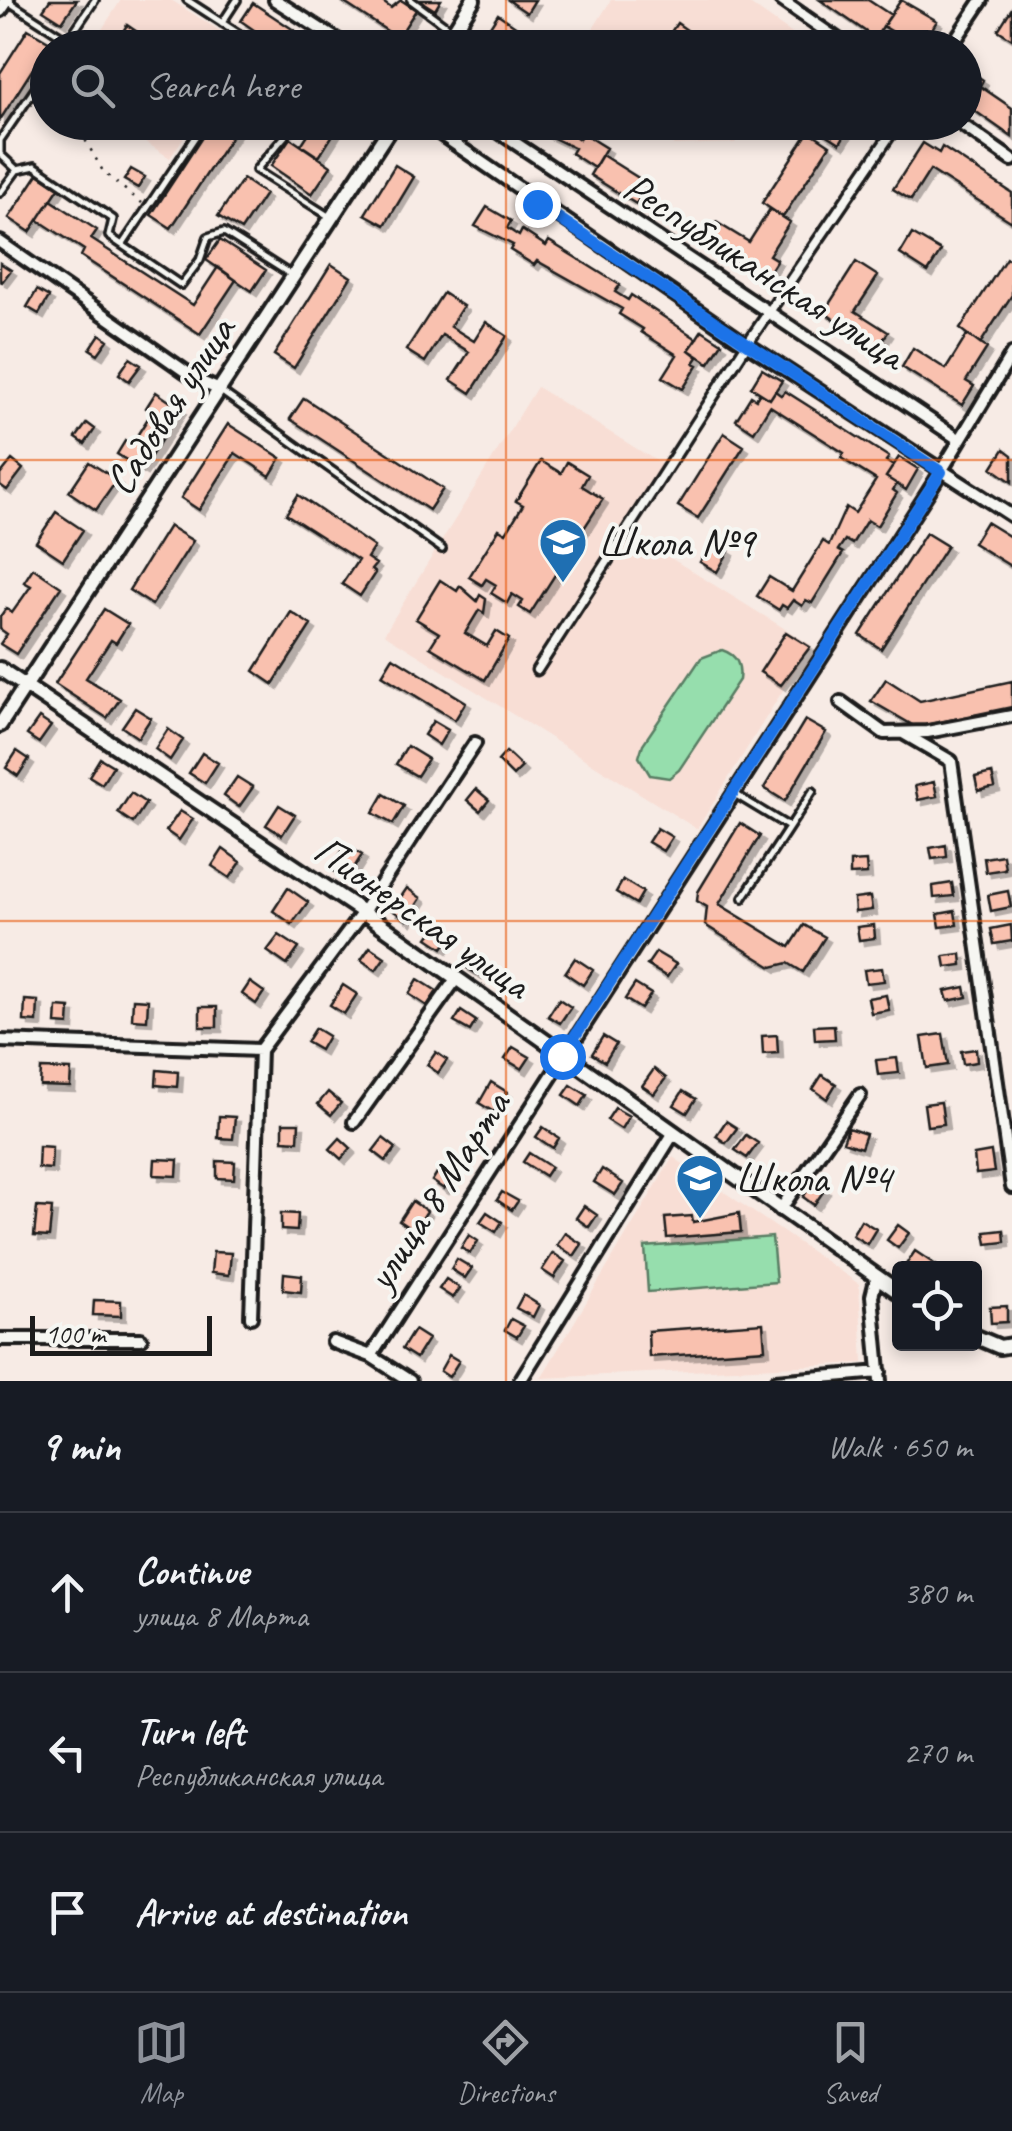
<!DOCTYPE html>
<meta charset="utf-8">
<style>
:root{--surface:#171b24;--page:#242831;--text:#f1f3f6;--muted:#9ea1a6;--line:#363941;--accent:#8c9099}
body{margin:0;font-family:Caveat,sans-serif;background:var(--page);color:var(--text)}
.controls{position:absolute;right:30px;bottom:30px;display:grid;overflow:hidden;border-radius:10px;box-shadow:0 5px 15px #0003}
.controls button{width:90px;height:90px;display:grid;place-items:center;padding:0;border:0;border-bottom:2px solid var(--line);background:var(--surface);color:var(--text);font:50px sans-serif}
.scale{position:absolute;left:30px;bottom:25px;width:182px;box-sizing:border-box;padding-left:10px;border:5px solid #1c1c1c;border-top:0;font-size:28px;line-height:35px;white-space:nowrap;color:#1c1c1c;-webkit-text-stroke:8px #f6f6f2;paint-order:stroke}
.stop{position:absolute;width:30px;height:30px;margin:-22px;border:8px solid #1a73e8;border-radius:50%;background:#fff}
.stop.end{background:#1a73e8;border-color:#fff;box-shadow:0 2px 10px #0008}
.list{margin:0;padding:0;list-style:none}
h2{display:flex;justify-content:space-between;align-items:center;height:130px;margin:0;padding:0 40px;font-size:42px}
h2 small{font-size:32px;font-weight:400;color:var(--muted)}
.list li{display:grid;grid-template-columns:65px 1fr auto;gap:30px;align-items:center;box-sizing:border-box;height:160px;padding:0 40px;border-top:2px solid var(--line)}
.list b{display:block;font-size:38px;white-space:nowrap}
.list p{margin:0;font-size:32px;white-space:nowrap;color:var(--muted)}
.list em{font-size:32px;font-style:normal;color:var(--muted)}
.icon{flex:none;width:55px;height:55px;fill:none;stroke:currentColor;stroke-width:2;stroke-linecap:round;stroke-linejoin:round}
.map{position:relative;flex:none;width:1012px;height:1381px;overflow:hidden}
.search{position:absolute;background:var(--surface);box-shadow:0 5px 15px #0003;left:30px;right:30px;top:30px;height:110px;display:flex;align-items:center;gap:25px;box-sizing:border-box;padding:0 35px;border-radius:55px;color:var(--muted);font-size:38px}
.sheet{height:610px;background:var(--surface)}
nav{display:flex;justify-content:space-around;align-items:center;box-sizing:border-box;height:140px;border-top:2px solid var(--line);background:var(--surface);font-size:28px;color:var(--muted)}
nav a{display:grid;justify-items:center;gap:5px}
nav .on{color:var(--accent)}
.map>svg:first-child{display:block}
</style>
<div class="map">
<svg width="1012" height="1381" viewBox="0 0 1012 1381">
<defs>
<filter id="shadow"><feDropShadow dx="5" dy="5" stdDeviation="0" flood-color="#0004"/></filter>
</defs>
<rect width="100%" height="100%" fill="#f7ebe5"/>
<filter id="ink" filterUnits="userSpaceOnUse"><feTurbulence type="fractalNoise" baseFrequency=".01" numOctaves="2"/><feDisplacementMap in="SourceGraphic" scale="20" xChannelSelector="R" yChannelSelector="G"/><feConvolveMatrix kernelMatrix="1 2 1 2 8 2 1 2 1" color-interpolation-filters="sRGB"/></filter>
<g filter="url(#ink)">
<path fill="#f8ded5" d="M121 0H171L244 46 90 48Z
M611 0H744L801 40 797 48H581Z
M116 123H193L170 158Z
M643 123H748L735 143 674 145Z
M537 387 671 470 632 534 811 645 697 829 384 634Z
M673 1157 859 1284 863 1363 541 1378Z"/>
<path fill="#96dead" stroke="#597d64" stroke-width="2.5" d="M722 650C737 655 741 665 739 680L679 770 669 778 650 775 639 757 643 744 701 658Z
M772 1237 776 1282 648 1292 645 1247Z"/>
<path fill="#f9c1af" stroke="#1c1c1c" stroke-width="2.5" filter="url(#shadow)" d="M50 0H77L62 22 43 10Z
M340 0H380L391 8 401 0 416 10 398 38Z
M419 0H441L435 10Z
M508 0H535L527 13Z
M820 0H868L891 15 875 38Z
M901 0 937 21 920 48 883 26Z
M253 3 321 48H280L241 21Z
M1012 8V39L998 30Z
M498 14 517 27 512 34 504 48H476Z
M677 23 712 48H674L665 41Z
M127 25 161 48H120L115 44Z
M28 29 50 42 0 120V73Z
M512 34 532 48H504Z
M967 69 983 80 980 86 1012 108V137L965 104Z
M212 122H241L171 228 151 215Z
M316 122H341L319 157 301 145Z
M539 122H568L567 131 579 139 582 133 606 148 594 168 571 153 574 148 535 129Z
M825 122H853L840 143 820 130Z
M809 131 830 145 783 217 762 203Z
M290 138 331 166 312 194 271 166Z
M923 143 939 153 942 147 1012 193V222L930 170 911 200 893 189Z
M602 155 648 184 636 204 590 175Z
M395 165 414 177 385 225 365 214Z
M131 169 145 177 138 188 124 180Z
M38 174 59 188 30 232 9 218Z
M243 179 265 194 241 230 218 216Z
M51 200 97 230 91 239 193 305 218 267 236 280 200 334 81 256 84 250 38 220Z
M487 207 511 221 507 228 519 236 522 230 546 246 549 241 620 285 615 292 628 300 631 295 697 339 689 350 698 357 694 363 698 365 683 389 663 377 677 355 641 332 643 329 619 314 622 309 537 261 534 265 510 250 513 245 475 226Z
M770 209 790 222 769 255 777 260 765 279 704 241 716 222 749 242Z
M912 234 941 251 928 272 900 254Z
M220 240 266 270 252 291 206 260Z
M1006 258 1012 261V295L980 344 960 329Z
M856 262 878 276 855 311 888 332 876 350 824 312Z
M0 263 11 270 2 282 0 281Z
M331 264 351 277 294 368 274 355Z
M37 290 49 297 39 314 27 307Z
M443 293 463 306 450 326 474 341 486 322 507 336 471 393 451 380 469 352 442 335 425 362 406 350Z
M702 330 722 343 709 363 689 350Z
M100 334 108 340 98 354 90 349Z
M967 335 987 348 966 381 974 386 962 405 902 367 913 348 946 369Z
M130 358 141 365 129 381 119 374Z
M762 369 782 381 770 399 751 387Z
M775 391 782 396 785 391 889 457 886 461 893 466 886 477 897 484 893 490 897 493 877 526 867 520 852 544 845 540 838 550 843 553 812 603 806 600 802 606 793 600 787 608 782 605 779 610 757 596 769 577 792 591 823 541 829 545 846 507 855 513 876 480 841 458 844 453 770 406 754 432 736 420 751 396 756 399 760 393 770 399Z
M156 392 181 409 142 470 117 454 125 441 131 445 152 412 146 408Z
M304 398 443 489 429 510 290 419Z
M87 423 95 429 85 444 76 438Z
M228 424 281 458 270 476 235 453 199 510 181 498Z
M724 433 744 446 698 518 678 506Z
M1004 449 1012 455V482L992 468Z
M899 457 918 469 906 490 886 477Z
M12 460 23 469 7 490 0 485V475Z
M541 461 561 473 567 462 588 475 582 486 603 499 577 539 569 534 552 562 560 567 530 614 519 607 523 601 512 594 507 603 491 593 496 585 486 579 482 585 469 577 499 529 506 533 523 505 516 501Z
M89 462 117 480 96 510 69 492Z
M298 495 374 547 367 558 376 564 371 570 375 573 360 596 342 584 358 560 286 514Z
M56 512 83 530 63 560 36 542Z
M986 522 1012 538V567L973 543Z
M169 526 193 541 152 605 129 590Z
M926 533 947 546 881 649 860 635Z
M713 541 729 551 717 572 700 562Z
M33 568 61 587 16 654 0 644 7 634 0 629V617L6 608 12 613 31 586 24 582Z
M440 580 457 591 460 586 477 601 480 595 486 599 484 613 479 610 465 633 487 646 496 631 509 639 485 680 430 647 439 633 416 619Z
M104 609 128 624 116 643 111 640 86 678 120 699 107 718 55 684Z
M291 612 311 625 273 684 254 671Z
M786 632 810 647 781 685 760 672Z
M393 657 466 702 455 720 382 675Z
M886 679 920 701 1012 681V707L916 727 871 701Z
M135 708 151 718 138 738 122 727Z
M39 718 51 726 39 743 27 735Z
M805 720 826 732 785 801 764 788Z
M433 721 448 730 439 745 424 735Z
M168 729 183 740 170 760 155 749Z
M407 746 428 759 417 776 396 764Z
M17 751 29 759 18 776 6 768Z
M506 752 522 767 513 776 498 761Z
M202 753 218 763 205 783 189 773Z
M100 758 113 766 102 784 89 776Z
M992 773 995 787 978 791 975 777Z
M237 777 253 787 239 807 224 796Z
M934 782 937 796 918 800 915 786Z
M476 789 489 800 480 811 467 800Z
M131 793 146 803 133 823 118 813Z
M384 794 404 806 393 824 373 813Z
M279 805 295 815 282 835 266 825Z
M180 811 193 819 179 840 166 831Z
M740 823 760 836 719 904 790 947 804 925 825 937 803 972 788 963 772 967 705 925 707 907 697 901 698 892Z
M657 828 672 837 663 851 648 842Z
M346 845 362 855 347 879 331 869Z
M946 845 947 857 932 859 930 848Z
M223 849 241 862 230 878 212 866Z
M1003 855 1005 869 986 872 984 858Z
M866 861 867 874 850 875V862Z
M623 880 643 892 636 904 616 892Z
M952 883 954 896 934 898 933 886Z
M288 888 308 902 292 924 273 911Z
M407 888 421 898 407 920 392 910Z
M1008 891 1011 907 991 911 988 895Z
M870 897 872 910 855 912 854 899Z
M955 911 957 925 940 927 938 914Z
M439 923 453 933 443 948 428 938Z
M874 925 875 938 859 940 857 927Z
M1011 925 1012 941 994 944 991 929Z
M279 935 299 948 287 965 267 951Z
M370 947 385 957 376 970 361 960Z
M473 952 485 960 477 974 464 966Z
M656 952 676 964 667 977 647 965Z
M961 954 962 965 946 967 944 956Z
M575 958 593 970 583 985 565 973Z
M882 968 884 981 866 983 864 970Z
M418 979 437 991 427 1006 409 994Z
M250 982 264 992 256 1004 242 994Z
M635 984 651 994 641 1009 625 999Z
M343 985 357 994 344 1014 330 1005Z
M965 987 967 997 948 1001 945 991Z
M886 995 889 1010 871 1013 868 998Z
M133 999 148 1000 147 1020 132 1019Z
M559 999 571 1007 560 1023 548 1016Z
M25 1000 38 1001 37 1022 24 1021Z
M57 1007 70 1008 69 1025 56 1024Z
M200 1007H217V1027H200Z
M461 1011 476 1021 470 1031 454 1022Z
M834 1025 835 1039 815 1040 814 1026Z
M315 1028 328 1036 320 1050 306 1042Z
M943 1034 948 1065 927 1068 922 1037Z
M777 1035 778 1053 763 1054 762 1036Z
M603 1036 616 1044 605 1062 592 1054Z
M513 1047 530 1057 522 1069 505 1059Z
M976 1049 977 1062 963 1064 961 1051Z
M436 1052 447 1060 438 1073 427 1065Z
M897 1058 899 1073 878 1075 876 1060Z
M41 1069 71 1070 70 1087 40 1086Z
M654 1069 666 1078 654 1094 642 1086Z
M157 1070 178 1072 177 1087 156 1085Z
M822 1075 836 1084 827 1099 813 1089Z
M491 1082 507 1092 494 1112 479 1103Z
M571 1085 587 1095 580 1106 564 1095Z
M683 1091 696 1099 687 1113 674 1105Z
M328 1092 341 1103 331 1115 318 1104Z
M941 1102 944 1124 927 1126 924 1104Z
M615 1108 629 1116 621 1129 607 1120Z
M219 1116 235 1117 233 1139 218 1138Z
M726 1121 737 1128 726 1143 716 1136Z
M283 1123H299L298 1141 283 1140Z
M543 1127 559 1138 553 1148 536 1137Z
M848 1128 866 1134 861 1148 843 1142Z
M746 1135 758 1143 747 1158 735 1150Z
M340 1138 351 1148 341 1159 330 1149Z
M383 1138 396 1148 386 1161 373 1151Z
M39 1146 52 1147 51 1169 38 1168Z
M991 1152 994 1172 976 1174 974 1155Z
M529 1153 551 1167 545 1176 523 1162Z
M155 1159 178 1160 177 1176 154 1175Z
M217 1161 235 1162 234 1179 217 1178Z
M440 1168 453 1176 444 1189 432 1181Z
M602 1169 623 1183 615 1195 594 1182Z
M814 1181 825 1189 814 1205 803 1197Z
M502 1192 518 1201 512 1210 497 1200Z
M412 1201 427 1211 414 1231 399 1221Z
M584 1206 597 1215 589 1227 576 1218Z
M37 1207 52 1208 49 1237 34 1236Z
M487 1212 502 1222 496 1232 480 1222Z
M281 1213 298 1214 297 1231 281 1230Z
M739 1213 741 1232 667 1238 665 1218 692 1216 693 1222Z
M861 1220 876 1229 867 1244 852 1235Z
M898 1225 909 1233 898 1248 887 1240Z
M1004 1230 1005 1242 987 1244 985 1232Z
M565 1233 582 1244 574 1256 557 1245Z
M469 1235 478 1241 470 1253 461 1248Z
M915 1251 936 1265 934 1268 905 1266Z
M213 1252 231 1253 229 1275 211 1273Z
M553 1253 565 1261 554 1278 542 1270Z
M457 1259 472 1268 465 1278 451 1269Z
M284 1273 302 1275 301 1292 283 1290Z
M446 1279 460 1288 453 1298 439 1289Z
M523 1295 539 1305 533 1317 516 1308Z
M94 1300 121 1301V1316L93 1315Z
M1007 1306V1322L991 1323 990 1307Z
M511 1319 524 1326 517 1337 505 1330Z
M763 1323 765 1349 649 1357 648 1331Z
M414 1330 428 1339 416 1358 402 1349Z
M449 1355 459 1361 449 1377 440 1371Z"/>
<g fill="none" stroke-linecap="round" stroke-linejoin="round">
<g stroke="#1c1c1c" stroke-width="12">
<path id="service" d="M187 0 261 48
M411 0 453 31
M9 2 68 40 95 0
M222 23 237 0
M297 122 256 170 330 217
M17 170 35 166 113 219 109 236 181 285 200 260 208 237 224 232 293 276
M0 193 17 170 0 154V140L48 70
M123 244 205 122
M222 392 442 549
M733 793 789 827
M743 898 813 791"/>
</g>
<g stroke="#1c1c1c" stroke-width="15">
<path id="pedestrian" d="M537 670 747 344 899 122"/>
</g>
<g stroke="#1c1c1c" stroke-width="18">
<path id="minor" d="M275 0 350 48
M781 0 850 48
M950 48 982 0
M423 122 736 337 1012 516
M484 122 960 440
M958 122 1012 160
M0 242 199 381 220 390
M841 702 884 733 927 732 1012 716
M903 733 951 761 1012 1187
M0 1041 260 1050
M260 1050 363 912 475 743
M354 1122 456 979
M780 1210 860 1095
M876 1280 872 1296 880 1381
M251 1317 260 1050
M0 1339H141
M333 1342 371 1356 410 1381
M371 1356 934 483 1012 354
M520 1381 673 1134
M776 1381 880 1372"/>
</g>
<g stroke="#1c1c1c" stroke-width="20">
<path id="tertiary" d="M0 10 7 0
M443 48 473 0
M0 669 363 912 900 1293
M0 725 394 122
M974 1336 1000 1347 1012 1345"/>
</g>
<path stroke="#1c1c1c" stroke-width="2.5" stroke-dasharray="2.5 8" stroke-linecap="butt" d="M75 122 104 173 142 203"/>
<use href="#service" stroke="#f6f6f2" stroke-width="5"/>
<use href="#pedestrian" stroke="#f6f6f2" stroke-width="8"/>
<use href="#minor" stroke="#f6f6f2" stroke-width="10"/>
<use href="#tertiary" stroke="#f6f6f2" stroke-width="12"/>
</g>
</g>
<g fill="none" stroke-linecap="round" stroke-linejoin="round" filter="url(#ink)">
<path stroke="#1a73e8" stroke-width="12" d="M537 204 941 472 562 1056"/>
</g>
<path fill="none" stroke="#e8590c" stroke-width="2.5" stroke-opacity="0.55" d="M506 0V48M506 122V1381M0 460H1012M0 921H1012"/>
<defs>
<g id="school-pin" transform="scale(2.5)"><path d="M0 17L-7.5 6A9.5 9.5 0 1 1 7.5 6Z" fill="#1f6fb2" stroke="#f6f6f2"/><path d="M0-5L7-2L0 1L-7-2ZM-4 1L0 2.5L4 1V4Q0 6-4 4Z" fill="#fff"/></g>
</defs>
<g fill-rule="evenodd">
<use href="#school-pin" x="563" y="542"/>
<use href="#school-pin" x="700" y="1178"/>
</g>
<g text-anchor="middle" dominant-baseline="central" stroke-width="8" stroke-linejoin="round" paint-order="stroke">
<g font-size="42" fill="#1c1c1c" stroke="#f6f6f2">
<text transform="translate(764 271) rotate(33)">Республиканская улица</text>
<text transform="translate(170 406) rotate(-57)">Садовая улица</text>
<text transform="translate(422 917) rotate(35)">Пионерская улица</text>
<text transform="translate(438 1191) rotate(-57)">улица 8 Марта</text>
</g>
<g font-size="42" fill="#1c1c1c" stroke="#f6f6f2" text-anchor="start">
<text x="598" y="542">Школа №9</text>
<text x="735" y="1178">Школа №4</text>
</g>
</g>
</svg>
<div class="controls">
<button><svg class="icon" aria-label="locate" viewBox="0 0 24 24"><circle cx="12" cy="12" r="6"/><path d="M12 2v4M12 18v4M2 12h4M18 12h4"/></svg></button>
</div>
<div class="scale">100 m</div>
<div class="stop" style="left:562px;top:1056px"></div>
<div class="stop end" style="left:537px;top:204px"></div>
<div class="search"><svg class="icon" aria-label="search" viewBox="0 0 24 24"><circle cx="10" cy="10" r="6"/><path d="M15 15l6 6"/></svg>Search here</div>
</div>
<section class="sheet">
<h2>9 min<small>Walk · 650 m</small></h2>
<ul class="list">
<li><svg class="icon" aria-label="ahead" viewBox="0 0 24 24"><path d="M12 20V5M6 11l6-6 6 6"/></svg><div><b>Continue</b><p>улица 8 Марта</p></div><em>380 m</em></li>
<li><svg class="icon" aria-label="left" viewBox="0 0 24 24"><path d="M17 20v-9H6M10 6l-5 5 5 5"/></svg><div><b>Turn left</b><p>Республиканская улица</p></div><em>270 m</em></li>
<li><svg class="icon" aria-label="arrive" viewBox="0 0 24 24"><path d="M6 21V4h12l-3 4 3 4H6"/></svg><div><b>Arrive at destination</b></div></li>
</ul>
</section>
<nav>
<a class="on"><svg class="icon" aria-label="map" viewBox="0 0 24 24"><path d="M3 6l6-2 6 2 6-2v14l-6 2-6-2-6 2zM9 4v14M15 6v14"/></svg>Map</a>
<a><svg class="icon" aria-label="directions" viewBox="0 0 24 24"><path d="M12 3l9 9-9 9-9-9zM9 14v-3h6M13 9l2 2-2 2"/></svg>Directions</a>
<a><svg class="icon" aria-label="saved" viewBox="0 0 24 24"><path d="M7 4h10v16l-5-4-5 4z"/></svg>Saved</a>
</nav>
